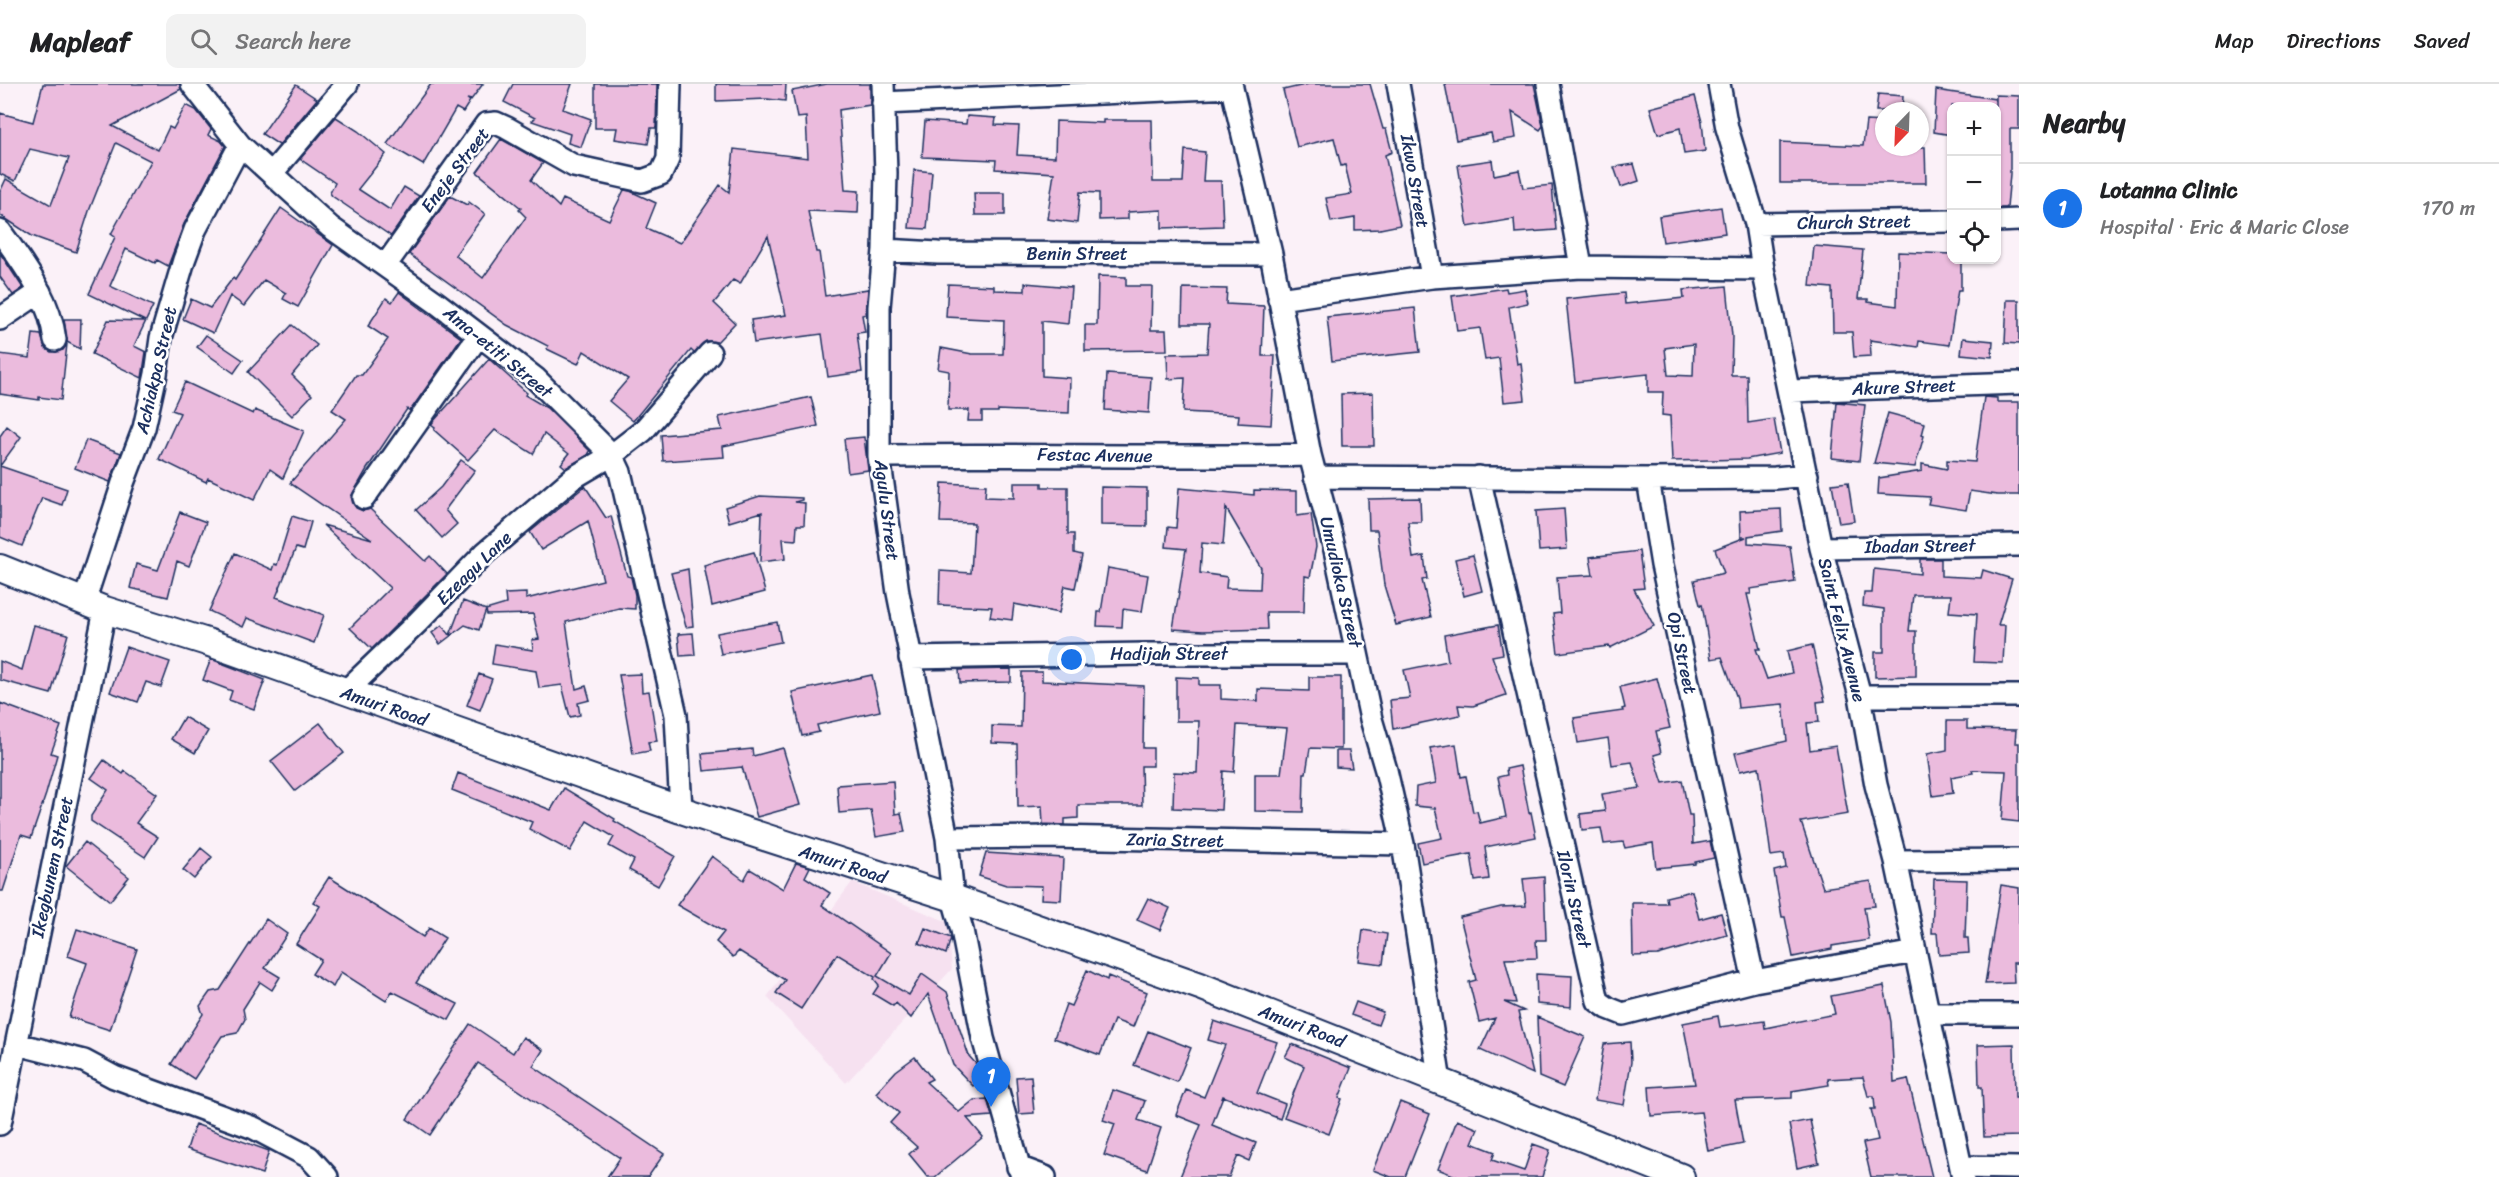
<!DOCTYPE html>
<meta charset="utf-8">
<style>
:root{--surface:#fff;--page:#f2f2f2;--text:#202124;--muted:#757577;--line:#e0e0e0;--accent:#1a73e8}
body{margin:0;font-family:Sriracha,sans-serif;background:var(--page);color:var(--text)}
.controls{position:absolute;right:18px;top:18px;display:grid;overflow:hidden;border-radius:12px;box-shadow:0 2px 4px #0004}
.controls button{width:54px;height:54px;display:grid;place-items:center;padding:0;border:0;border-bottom:2px solid var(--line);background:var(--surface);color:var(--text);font:30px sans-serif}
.compass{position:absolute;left:1875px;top:18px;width:54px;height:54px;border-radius:50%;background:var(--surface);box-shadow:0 2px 4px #0004;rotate:203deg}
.you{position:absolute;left:1072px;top:576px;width:21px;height:21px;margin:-15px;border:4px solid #fff;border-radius:50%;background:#1a73e8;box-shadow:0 0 0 9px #1a73e833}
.badge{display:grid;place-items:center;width:39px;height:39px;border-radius:50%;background:var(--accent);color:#fff;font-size:20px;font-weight:700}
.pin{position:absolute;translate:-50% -50px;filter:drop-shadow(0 2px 3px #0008)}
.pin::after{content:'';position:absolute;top:32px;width:21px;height:18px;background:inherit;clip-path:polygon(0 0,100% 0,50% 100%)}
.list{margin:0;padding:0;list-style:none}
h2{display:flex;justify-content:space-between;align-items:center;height:78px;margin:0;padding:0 24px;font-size:26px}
h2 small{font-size:20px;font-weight:400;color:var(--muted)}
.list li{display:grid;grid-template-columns:39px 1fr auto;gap:18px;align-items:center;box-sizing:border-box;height:90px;padding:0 24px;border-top:2px solid var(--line)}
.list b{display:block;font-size:22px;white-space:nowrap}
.list p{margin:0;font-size:20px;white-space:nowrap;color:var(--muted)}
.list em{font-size:20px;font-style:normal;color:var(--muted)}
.icon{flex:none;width:33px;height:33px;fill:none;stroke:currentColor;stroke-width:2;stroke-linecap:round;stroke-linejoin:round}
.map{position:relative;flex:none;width:2019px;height:1093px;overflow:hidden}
header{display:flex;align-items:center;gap:36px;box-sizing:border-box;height:84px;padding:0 30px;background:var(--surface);border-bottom:2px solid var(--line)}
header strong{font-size:28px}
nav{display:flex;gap:33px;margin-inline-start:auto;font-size:21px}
.search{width:420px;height:54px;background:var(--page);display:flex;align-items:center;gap:15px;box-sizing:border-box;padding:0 21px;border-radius:12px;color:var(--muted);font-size:22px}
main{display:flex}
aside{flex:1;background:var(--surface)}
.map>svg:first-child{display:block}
</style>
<header>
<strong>Mapleaf</strong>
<div class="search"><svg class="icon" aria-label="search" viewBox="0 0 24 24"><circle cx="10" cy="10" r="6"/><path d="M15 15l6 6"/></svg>Search here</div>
<nav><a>Map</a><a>Directions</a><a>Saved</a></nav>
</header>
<main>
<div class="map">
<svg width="2019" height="1093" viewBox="0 0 2019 1093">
<rect width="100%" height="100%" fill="#fbf1f8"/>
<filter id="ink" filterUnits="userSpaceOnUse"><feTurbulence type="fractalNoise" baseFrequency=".0167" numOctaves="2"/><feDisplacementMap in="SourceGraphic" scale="12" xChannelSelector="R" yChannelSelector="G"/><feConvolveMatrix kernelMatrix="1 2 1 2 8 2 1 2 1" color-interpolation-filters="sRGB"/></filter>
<g filter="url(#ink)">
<path fill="#f6e1f0" d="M852 798 948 838 952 885 846 999 767 913Z"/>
<path fill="#ebbbdd" stroke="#1b2f5e" stroke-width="1.5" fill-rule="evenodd" d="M43 0H180L181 5 112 42 158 66 169 43 173 45 186 21 196 26 211 45 208 51 221 57 225 62 184 140 168 182 157 176 155 179 126 165 110 202 153 222 134 262 146 268 142 294 92 270 108 236 145 237 89 210 115 153 111 150 151 77 116 59 89 127 76 168 32 152 0 131V108L6 95 51 121 69 74 30 65 15 97 0 90V29L33 38Z
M431 0H483L471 16 467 15 470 17 463 28 456 24 423 81 387 60Z
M513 0H572L563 25 591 35 581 63 568 59 570 50 532 37 535 34 504 18Z
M595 0H657L656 44H651L648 60 615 55 617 44H595Z
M716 0H786L785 17 767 15 716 17Z
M827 0H870V21L839 26 845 106 859 107 858 129 808 127 816 168H819L825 212 868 205 866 230 862 231 865 248 857 249 862 288 828 293 822 250 754 259 751 236 786 231 768 152 740 200 733 196 714 219 735 239 717 258 706 257 694 269 691 266 633 337 609 317 628 295 584 267 578 280 547 265 548 262 507 241 409 170 450 112 467 121 469 118 485 130 455 171 483 194 526 133 519 126 521 124 477 88 501 55 543 79 531 96 559 123 563 115 609 136 624 106 630 107 656 119 646 144 680 159 720 101 729 108 734 65 808 74 806 33 797 34 792 7Z
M1309 0H1370L1383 45H1386L1392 68 1385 71 1400 141 1380 145 1355 146V134L1331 138 1326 114 1352 110 1345 81 1341 82 1334 54 1297 63 1283 6Z
M1445 0H1534L1543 42 1540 46 1512 28 1516 54 1493 58 1491 49 1456 56Z
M296 1 317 15 279 61 262 50Z
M1936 6 1995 15V22H1952V51L1934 48Z
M1878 10 1903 12 1902 27H1876Z
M1996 11 2019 12V45H2010V90L2007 124H1996Z
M1695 12 1702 38 1705 67 1684 70 1680 44 1658 50 1650 24Z
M967 32 996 34 995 41 1019 42 1017 71 1055 73 1056 37 1103 39V36H1152L1153 98H1183L1185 66 1205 68 1203 97H1221L1223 142 1162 144V126L1128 128V135L1099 136V109L1080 108 1077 139 1047 135 1054 89 995 85 996 76 922 73 925 37 966 40Z
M336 33 358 47 386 70 358 105 390 126 404 103 419 112 391 152 332 112 330 109 335 99 300 75Z
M1866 37 1884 38V63H1925L1926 99H1780V58L1863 62Z
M1492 76 1494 91 1519 86 1523 104 1552 101 1556 146 1515 149 1514 135 1468 143 1458 81Z
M1634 80 1639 97 1621 103 1614 83Z
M914 86 932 88 927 145 909 144Z
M974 109H1005V131H975Z
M1721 123 1725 149 1663 158 1659 132Z
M281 124 333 161 298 223 283 215 286 209 264 196 244 222 230 212 213 249 183 235 191 215 210 224 233 194 235 196Z
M1814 162 1863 166 1858 215H1868V218L1897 222 1898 168 1952 170V176H1961V206H1958L1949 261 1919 257 1918 263 1870 256 1871 272 1854 273 1852 248H1833L1832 204 1810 202Z
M0 169 23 204 13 211 0 193Z
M1098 192 1126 193V202H1152L1151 246H1166L1167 266 1085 267V241H1097Z
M1025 199 1071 203 1068 240 1042 237V292L1070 294 1069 329 998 326V328H982V337H968L969 326H948L949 287 938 285 941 264 972 270H1003L1004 236 946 233 948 200 994 202V206L1025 207Z
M1727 202 1732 252 1731 291H1747L1748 339 1774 335 1780 369 1747 375 1672 377 1670 332 1662 331 1663 308H1648V290L1575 298 1566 215 1624 209 1625 220 1684 214 1683 206ZM1694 260 1693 292 1668 291 1665 264Z
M1183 204 1227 205 1226 220 1264 222 1262 272H1275L1271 341 1238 339 1239 331 1183 328 1185 294 1168 295 1167 270 1207 269 1209 240H1182Z
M1506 204 1507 208 1525 205 1528 219 1509 223 1517 280 1521 279 1525 316 1504 318 1499 274 1485 276 1480 244 1457 247 1452 212Z
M399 208 461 254 410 327 407 325 367 385 351 413 356 424 363 427 370 425 425 477 430 472 447 490 372 565 350 544 390 504 323 441 372 455 290 399 346 335 332 326 356 291H362L388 255 368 242 386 214 392 218Z
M2007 216H2019V260L2005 259Z
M1415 224 1420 268 1332 277 1327 233Z
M64 235H81L80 265 67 258Z
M292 241 317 261 292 291 312 311 292 332 248 288Z
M33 250 41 251 45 264 51 268 63 266 67 260 61 316 39 313V316L0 310V270L30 274Z
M206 251 243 276 234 289 197 263Z
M1963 254 1993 257 1992 273 1961 270Z
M489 275 527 309 525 311 547 324 590 367 588 371 566 384 561 380 569 370 544 350 533 370 495 346 468 376 434 346 435 344 431 341 433 338Z
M1107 290 1151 293 1149 329 1105 326Z
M185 298 253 330 255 326 304 347 283 394 270 385 254 416 208 394 206 398 159 375 180 329 172 326Z
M1373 309 1374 362H1342L1341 310Z
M811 313 818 342 723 362 724 373 663 377 661 351 722 346 719 333Z
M1984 313 1997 314V318H2019V411H1997L1970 407 1966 426 1928 420 1930 413 1878 410 1879 394 1922 387V380L1947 385V376L1975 378Z
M1837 318 1865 321 1859 377 1832 374Z
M1888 329 1925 339 1922 351 1924 352 1915 383 1874 379Z
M7 342 21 353 0 382V352Z
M864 353 868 386 848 389 844 355Z
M86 356 121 369 110 398 75 384Z
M461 376 475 386 445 426 457 440 442 454 416 426 441 403Z
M0 382 67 405 62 421 42 414 22 462 0 453Z
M1848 398 1854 437 1839 439 1832 400Z
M942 399 986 401 985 413 1014 414V399H1042V403H1068V450H1074V469L1082 471 1075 504 1065 502 1059 529 1014 520 1012 536 990 533 992 523 939 521 940 487 971 489 974 439 940 438Z
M585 402 606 434 611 432 627 492 631 493 635 511V525L619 524 566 538 576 605 586 602 590 616 578 619 580 631 570 633 562 601 539 604 536 587 492 580 495 560 533 566 532 556 539 555 533 530 487 531 486 526 479 546 465 541 440 560 432 549 442 541 450 551 463 517 486 526 506 520 505 510 526 509V515L603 496 588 437 541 466 530 448Z
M1101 403 1147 404V442L1101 441Z
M1179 404 1254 411V406L1297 407V432L1311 430 1316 463 1310 493 1305 492 1304 528H1266L1267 545 1203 547 1173 545 1186 465 1166 463 1168 443 1176 444ZM1226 424 1261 484 1260 505 1226 504 1227 493 1200 489 1202 459 1223 461Z
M760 412 802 414V416L795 418 805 419 804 441H797L796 456 783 455 785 475 760 478 762 428 729 438 725 423Z
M1420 414 1421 438H1408L1413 474 1424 472 1427 495 1422 496 1431 533 1396 541 1384 501 1377 446H1369L1368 415Z
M1564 425 1567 465 1539 467 1536 427Z
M1781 425 1782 447 1748 452V459L1790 462 1795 498 1750 505 1751 510H1747L1760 565H1756L1767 595 1792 589 1787 567 1812 561 1825 617 1817 618 1819 638 1807 639 1810 666 1836 662 1848 730 1801 738 1823 804 1871 797 1875 822 1864 823 1869 856 1832 862V865L1793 873 1785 833H1782L1774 787 1786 784 1784 770 1771 772 1759 683 1740 687 1735 669 1787 657 1783 620 1738 624 1737 614 1722 573 1711 575 1702 520 1700 521 1694 496 1724 489 1715 465 1746 453H1741L1740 427Z
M180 428 206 438 189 482 177 477 168 513 130 504 136 480 158 486Z
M292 432 311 438 303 466 296 464 276 513 324 531 314 559 247 534 243 543 209 527 235 469 272 486 274 480 277 481Z
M1639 467 1644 504 1634 505 1654 542 1610 564 1609 562 1558 569 1553 530 1560 529 1557 493 1593 491 1590 473Z
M754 468 765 508 712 522 704 481Z
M1473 471 1482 507 1464 512 1455 475Z
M1920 475H1941V492L1981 494 1983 486 2012 495 1998 541H2005L2003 579 1974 578 1977 530 1949 528 1951 511H1913L1909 547H1916V592L1875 593V568H1884V525L1863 522 1864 509H1872L1874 485 1920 490Z
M1108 484 1148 491 1142 528 1123 525 1122 543 1097 542 1098 528H1101Z
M688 485 693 542 686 543 671 489Z
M777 538 781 558 721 570 717 549Z
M34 541 68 550 51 610 0 596V577L22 586Z
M1498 541 1503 570 1492 572 1506 611 1473 622 1458 621 1460 631 1393 645 1390 616 1410 614 1404 586 1448 577 1444 551Z
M693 549 695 571 680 572 678 550Z
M126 563 170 578 161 603 146 598 138 618 110 608Z
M211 575 265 596 254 625 229 616 232 607 203 596Z
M1011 585V598L960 599 959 586Z
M1022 588H1042V597L1144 602 1143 664H1153V682H1141L1142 721H1078V734L1065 735V741L1043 740 1042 722 1018 723 1017 660 992 659V642L1021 643Z
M479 590 492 595 480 626 467 621Z
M641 590 642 608 649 607 657 657 648 658 650 667 633 670 619 591Z
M872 591 880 627 817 641 819 648 802 652 792 608Z
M1176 593 1199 594V601H1221V615L1258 617V605L1309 607V593H1341V665L1310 664 1306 689H1304L1303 728 1255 727V690H1281L1287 644 1237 641 1234 688 1223 687 1221 726 1173 724 1174 688 1197 689 1199 637H1176Z
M1657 594 1670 644 1656 647 1661 669 1654 671 1663 699 1682 696 1689 731H1692L1693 760 1710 757 1714 774 1695 778V780L1656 784 1653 759 1625 764 1623 758 1604 760 1601 744 1582 746 1580 730 1605 727 1602 710 1640 704 1632 678 1612 681 1608 654 1578 659 1574 634 1623 627 1622 625 1625 624 1620 603Z
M0 619 61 642 51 669 57 671 46 710 31 754 21 751 3 807H0Z
M184 633 208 647 195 669 171 655Z
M1947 637H1967V645L2016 646 2015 659H2019V738L2002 736 2006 687 1972 686 1973 689 1951 693 1953 709 1933 712 1927 670 1947 666Z
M320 639 344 669 295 707 271 677Z
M1456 660 1461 693 1466 692 1473 728 1477 727 1480 739 1506 733 1498 693 1507 691 1506 685 1520 682 1529 729 1531 728 1536 753 1485 763 1489 795 1475 797 1471 770 1422 779 1418 759 1442 754 1435 724 1415 722 1416 703 1436 699 1430 664Z
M783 664 800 721 757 733 742 683 704 687 702 670 752 665 753 672Z
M1336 667H1349L1352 684 1336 683Z
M104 676 123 690 125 687 157 710 136 739 158 753 145 773 91 737V732L108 706 91 694Z
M458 689 551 726 564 704 615 735 614 737 675 772 658 802 629 786 634 776 609 762 614 753 587 737 570 767 529 745 532 738 452 706Z
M893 697 895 730 901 729 905 748 876 753 871 726 839 729 837 701Z
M85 758 129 793 110 817 66 782Z
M201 764 212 773 194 795 183 786Z
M986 769 1063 774 1061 816 1041 815 1042 802 1006 801 979 792Z
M712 772 744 796 750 785 783 805 796 779 810 783 805 793 830 809 822 821 891 869 877 892 909 911 922 890 947 908 969 972 977 981 981 995 973 1002 953 981 928 910 911 934 896 919 893 922 873 910 879 901 874 895 875 893 837 870 801 925 776 909 785 896 739 867 733 873 716 858 724 848 677 821Z
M329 793 423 853 429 844 445 854 416 899 458 920 449 936 392 907 386 917 341 888 333 903 312 890 321 876 296 860 320 822 313 818Z
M1544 793 1546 856H1536L1537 874 1505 875 1516 919 1504 918 1524 927 1518 928 1533 990 1480 966 1495 934 1479 938 1469 898 1476 896 1460 833 1501 823 1526 822 1523 795Z
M1934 795 1967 796 1965 854H1968L1969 869 1939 871 1937 849H1932Z
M2001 801 2019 804V879H2013L2014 899 1985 900Z
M1692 807 1699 835 1721 829 1727 851 1658 871 1633 872 1632 819H1667L1666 813Z
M1148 814 1170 824 1160 846 1137 836Z
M266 835 287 850 265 884 280 893 272 906 260 898 243 925 245 935 237 949 222 952 194 995 171 980 203 930 200 922 210 908 220 906Z
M925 844 951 854 946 870 919 859Z
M77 845 137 865 110 946 69 933 87 879 68 872Z
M1363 846 1387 850 1383 880 1359 877Z
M1087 886 1107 896 1108 892 1147 908 1133 943 1114 936 1100 971 1054 954 1066 920 1071 922Z
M1536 890 1572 892 1571 923 1537 920Z
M1884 902 1891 938 1894 998 1908 995 1932 1093H1871L1863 1059 1878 1056 1871 1025H1875L1874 1012H1868L1863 993 1828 995 1829 1001 1792 1007V1014L1735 1016 1743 1060 1708 1067 1701 1028 1651 1032 1649 1003 1695 1000 1683 939 1718 932 1720 943 1764 937 1765 944 1835 930 1831 912Z
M1356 918 1383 928 1378 941 1351 931Z
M1537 933 1585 953 1563 1003 1539 993Z
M1214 937 1277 958 1257 1009 1285 1020 1280 1035 1223 1012 1212 1041 1256 1059 1249 1077 1238 1072 1229 1093H1180L1201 1041 1176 1031 1186 1006 1204 1013 1225 961 1208 956Z
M470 940 513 969 523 953 543 966 533 982 664 1070 648 1093H607L620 1074 478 979 430 1051 407 1035Z
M1148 947 1191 964 1177 998 1134 981Z
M1630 958 1631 978 1624 1021 1595 1016 1604 960Z
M1292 960 1351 984 1339 1014 1342 1015 1329 1050 1284 1033 1304 982 1285 973Z
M2014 960 2015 1014H2019V1052L1984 1053 1982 1003H1979L1978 961Z
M915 973 932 995 926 998 959 1028 974 1016 987 1015 992 1032 967 1034 983 1053 935 1093H928L909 1070 917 1063 890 1039 899 1029 876 1009 896 987Z
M1031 992 1034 1029 1019 1030 1016 993Z
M1113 1006 1145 1017 1138 1036 1161 1044 1147 1086 1104 1071 1115 1040 1103 1036Z
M1400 1018 1430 1030 1405 1093H1391L1373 1086Z
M1457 1036 1478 1045 1472 1059 1495 1068 1492 1076 1524 1087 1533 1060 1550 1066 1542 1093H1458L1438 1085Z
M1810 1036 1819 1079 1797 1084 1789 1040Z
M195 1040 269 1067 262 1090 187 1065Z"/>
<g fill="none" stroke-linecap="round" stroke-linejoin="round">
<g stroke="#1b2f5e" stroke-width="26">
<path id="minor" d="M192 0 240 61 330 143 437 219 535 294 612 371 620 388 676 631 681 726
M883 0 886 89 884 166 879 223V372L898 509 947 754 953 814 962 846 983 954 1022 1093
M1231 0 1271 170 1310 371 1335 466 1371 635 1386 686 1403 760 1440 998
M1398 0 1432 193
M1548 0 1581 183
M1719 0 1727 44 1756 140 1763 185 1821 464 1860 612 1876 701 1896 777 1963 1093
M883 19 1232 3
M272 89 347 0
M1996 137 2019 136
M1756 140 1952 137
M0 147C24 181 50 214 55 256
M884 166 938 169 1271 170
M385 182 486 40 496 39 507 44 574 82 642 97 661 90 668 75 670 0
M1279 215 1432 193 1581 183 1763 185
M0 235 40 208
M1790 307 2019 299
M879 372C1023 370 1167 374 1310 371
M1315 393 1648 395
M1479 393 1598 917 1608 924 1623 930 1754 897 1915 868
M364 414 479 251
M1821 464 2019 461
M84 518 123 399 144 344 156 290 161 254 184 176 195 146 240 61
M910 574 1146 570H1357
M345 608 418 538 485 469 573 394 612 371 643 347 710 269
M1860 612H2019
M947 754 1051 753 1403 760
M1896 777 2019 776
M1754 897 1662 481 1648 395 1775 394 1807 391
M1930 930H2019
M17 963 21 961 84 977 114 993 254 1044 309 1073 327 1093
M0 1040 105 526
M1018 1083 1045 1093
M1962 1083 2019 1084"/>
</g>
<g stroke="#1b2f5e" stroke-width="30">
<path id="major" d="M0 484 105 526 207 558 681 726 953 814 1200 902 1681 1093"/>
</g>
<use href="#minor" stroke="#fff" stroke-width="21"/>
<use href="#major" stroke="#fff" stroke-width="26"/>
</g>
</g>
<g text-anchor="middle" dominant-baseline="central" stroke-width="5" stroke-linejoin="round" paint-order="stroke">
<g font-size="18" fill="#1b2f5e" stroke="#fff">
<text transform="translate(455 86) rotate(-53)">Eneje Street</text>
<text transform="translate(1415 97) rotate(80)">Ikwo Street</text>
<text transform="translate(1854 138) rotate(-1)">Church Street</text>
<text x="1077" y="170">Benin Street</text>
<text transform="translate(498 268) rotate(39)">Ama-etiti Street</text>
<text transform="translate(156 286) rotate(-77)">Achiakpa Street</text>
<text transform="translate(1904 303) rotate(-2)">Akure Street</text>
<text transform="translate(1095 371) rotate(1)">Festac Avenue</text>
<text transform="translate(887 426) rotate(83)">Agulu Street</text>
<text transform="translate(1920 462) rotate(-1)">Ibadan Street</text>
<text transform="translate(474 484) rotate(-44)">Ezeagu Lane</text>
<text transform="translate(1341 498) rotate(77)">Umudioka Street</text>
<text transform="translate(1842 546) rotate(76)">Saint Felix Avenue</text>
<text transform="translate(1682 569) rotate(78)">Opi Street</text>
<text x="1169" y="570">Hadijah Street</text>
<text transform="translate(384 622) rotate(19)">Amuri Road</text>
<text transform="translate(1175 756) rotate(1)">Zaria Street</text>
<text transform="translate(843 780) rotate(18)">Amuri Road</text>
<text transform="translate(52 783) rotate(-78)">Ikegbunem Street</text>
<text transform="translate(1574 815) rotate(77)">Ilorin Street</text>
<text transform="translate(1302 942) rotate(21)">Amuri Road</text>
</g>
</g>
</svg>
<div class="controls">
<button>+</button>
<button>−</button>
<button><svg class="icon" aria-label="locate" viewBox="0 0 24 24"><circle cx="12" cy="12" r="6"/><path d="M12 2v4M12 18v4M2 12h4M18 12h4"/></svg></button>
</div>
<svg class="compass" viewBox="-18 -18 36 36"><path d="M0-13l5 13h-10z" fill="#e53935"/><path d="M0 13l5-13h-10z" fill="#757577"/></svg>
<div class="you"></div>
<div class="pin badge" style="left:991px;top:1023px">1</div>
</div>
<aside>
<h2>Nearby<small></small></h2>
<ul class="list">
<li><span class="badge">1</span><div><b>Lotanna Clinic</b><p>Hospital · Eric &amp; Maric Close</p></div><em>170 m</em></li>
</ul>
</aside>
</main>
